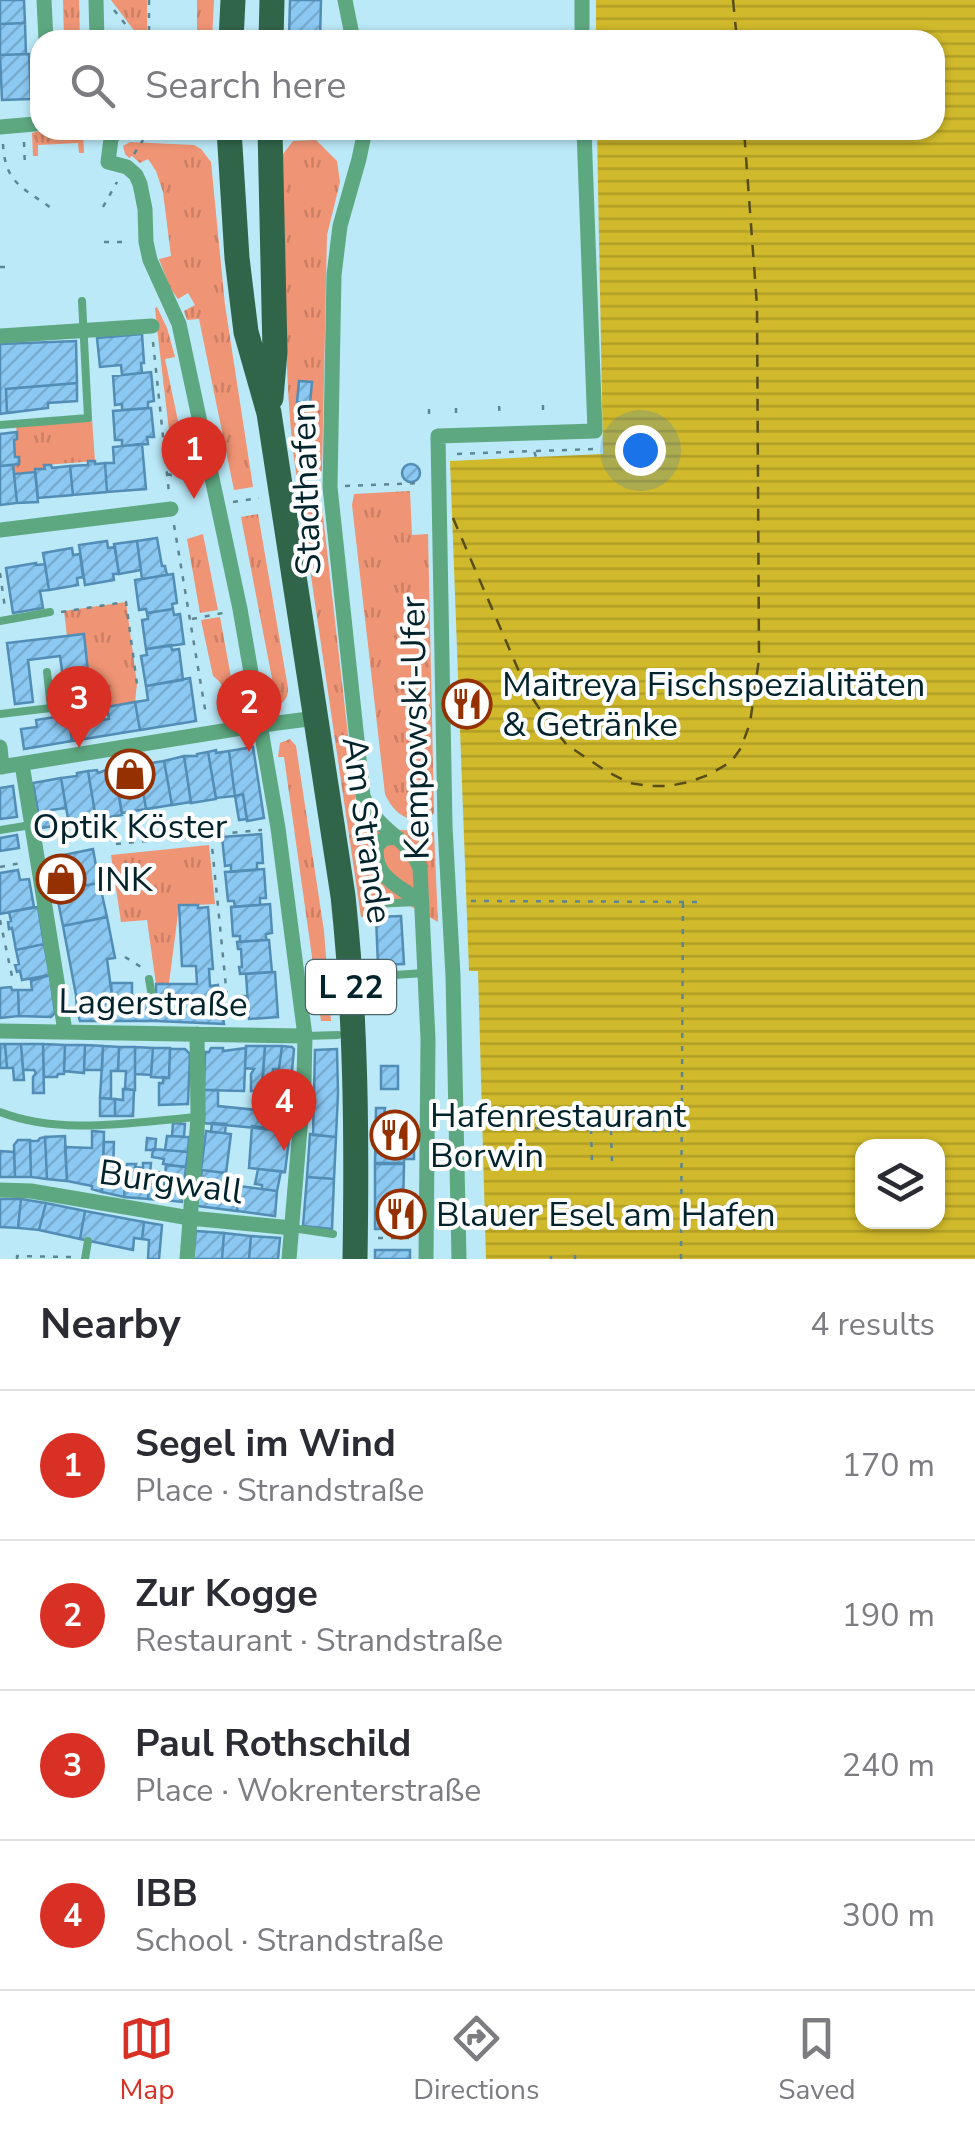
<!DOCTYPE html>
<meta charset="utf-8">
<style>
:root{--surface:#fff;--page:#f2f2f3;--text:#2b2b33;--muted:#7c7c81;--line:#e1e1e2;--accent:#d93025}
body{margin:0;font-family:"Nunito Sans",sans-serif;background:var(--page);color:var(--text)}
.controls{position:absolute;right:30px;bottom:30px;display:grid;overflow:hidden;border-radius:20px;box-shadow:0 2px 8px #0004}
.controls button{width:90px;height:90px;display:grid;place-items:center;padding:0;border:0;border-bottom:2px solid var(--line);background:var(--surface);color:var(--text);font:50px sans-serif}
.you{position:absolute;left:640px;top:450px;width:35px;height:35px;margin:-25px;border:8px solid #fff;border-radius:50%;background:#1a73e8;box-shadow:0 0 0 15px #1a73e833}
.badge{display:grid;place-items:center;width:65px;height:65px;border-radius:50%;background:var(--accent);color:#fff;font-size:32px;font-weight:700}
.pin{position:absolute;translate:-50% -82px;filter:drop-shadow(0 2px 5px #0008)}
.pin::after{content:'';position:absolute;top:52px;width:35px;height:30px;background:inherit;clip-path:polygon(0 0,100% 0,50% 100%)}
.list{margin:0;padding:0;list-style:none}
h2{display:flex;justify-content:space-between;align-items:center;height:130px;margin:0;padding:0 40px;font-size:42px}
h2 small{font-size:32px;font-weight:400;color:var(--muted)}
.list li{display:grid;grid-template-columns:65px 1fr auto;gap:30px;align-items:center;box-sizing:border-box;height:150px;padding:0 40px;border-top:2px solid var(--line)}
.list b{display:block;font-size:38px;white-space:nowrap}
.list p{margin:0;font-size:32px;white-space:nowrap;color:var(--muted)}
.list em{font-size:32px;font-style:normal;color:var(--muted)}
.icon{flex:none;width:55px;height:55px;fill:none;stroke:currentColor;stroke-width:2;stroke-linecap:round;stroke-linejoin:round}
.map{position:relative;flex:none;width:975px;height:1259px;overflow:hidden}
.search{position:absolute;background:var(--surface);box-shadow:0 2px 8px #0004;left:30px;right:30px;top:30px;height:110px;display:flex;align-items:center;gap:25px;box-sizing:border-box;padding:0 35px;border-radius:30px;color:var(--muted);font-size:38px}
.sheet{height:730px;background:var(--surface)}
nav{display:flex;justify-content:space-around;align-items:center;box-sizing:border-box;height:140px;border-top:2px solid var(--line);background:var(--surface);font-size:28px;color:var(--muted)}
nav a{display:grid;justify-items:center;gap:5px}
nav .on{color:var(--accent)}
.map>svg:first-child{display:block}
</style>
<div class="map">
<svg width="975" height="1259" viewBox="0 0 975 1259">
<defs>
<pattern id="grass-tufts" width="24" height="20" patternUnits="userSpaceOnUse" patternTransform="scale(2.5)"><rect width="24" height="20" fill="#ef9475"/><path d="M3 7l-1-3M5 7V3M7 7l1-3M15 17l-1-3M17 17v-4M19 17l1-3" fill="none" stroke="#cb7f65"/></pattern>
<pattern id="water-rules" width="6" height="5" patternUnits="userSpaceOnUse" patternTransform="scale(2.5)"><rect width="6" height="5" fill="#d0b92b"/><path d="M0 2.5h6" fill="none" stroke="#b19f26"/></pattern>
<pattern id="building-hatch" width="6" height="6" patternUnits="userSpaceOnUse" patternTransform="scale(2.5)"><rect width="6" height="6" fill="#8bc8f2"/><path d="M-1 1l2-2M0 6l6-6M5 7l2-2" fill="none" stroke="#76acd0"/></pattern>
</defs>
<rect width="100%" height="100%" fill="#bbe9f8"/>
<path fill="url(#grass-tufts)" d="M63 0H79L80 40H64Z
M111 0H147V38L139 37Z
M197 0H214L212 40H197Z
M42 130H83L84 153H79L78 143 38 145V156H33L32 133Z
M316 140 337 161 340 182 327 235 322 471 312 478 297 480C281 376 288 270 282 165L283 154 293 141Z
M130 142 194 145 201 149 211 162 225 305 253 487 234 490 199 319 187 320 184 311 195 305 188 293 178 299 170 288 159 259 171 256 163 192 156 171 148 159 140 163 132 156 129 158 125 154 123 146Z
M157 307 167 328 175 357 165 359 187 464 199 462 202 479 174 473 157 328 155 308Z
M92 419 95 461 45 465V469H36L35 472 14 474 13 465 19 464V457H15L14 440 17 439 16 424Z
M410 491 412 535 428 534 434 813 426 821C406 822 393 812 385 794L352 505 354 494Z
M309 498 317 501 322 507 356 805 370 828 434 832 438 922 401 901H374L376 917H361L300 501Z
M258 514 288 688C288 698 285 702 276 706L270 703 267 696 275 694 241 517Z
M203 534 218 610 200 613 187 539Z
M126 602 137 684 135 702 92 711 84 635 67 636 64 611Z
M220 617 234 694 242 693 243 704 239 711 222 716 220 709 228 705C226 692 224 684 213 676L201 620Z
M290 739 296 746 324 931 331 1021H321L284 757H278L280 743Z
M209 845 215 904 179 906 169 983 156 984 147 920 121 922 111 855Z"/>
<path fill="url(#water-rules)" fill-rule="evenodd" d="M596 0H975V1259H486L478 971H469L450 461 603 454 597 130H935V40H596ZM862 1146H938V1222H862Z"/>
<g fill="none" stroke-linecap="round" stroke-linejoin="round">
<path stroke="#574e19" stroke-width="2.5" stroke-dasharray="12 10" stroke-linecap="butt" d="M733 0 737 40
M453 518 527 690 549 723 567 745 606 771 629 783 649 786H669L689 782 708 775 731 762 741 748 750 723 759 659 757 306 744 130"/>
</g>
<path fill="url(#building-hatch)" stroke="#528db5" stroke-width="2.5" d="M0 0H24L25 23 0 24Z
M290 0H321L320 40H289Z
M25 23 26 54 0 55V24Z
M29 54 31 99 2 100 0 55Z
M142 334 144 363H141L142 373 122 375 121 365 100 367 97 338Z
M76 341 77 383 6 389 7 413 0 414V344Z
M151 372 154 401 148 402V408L122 410V404L115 405 113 376Z
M299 381 312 382 310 403 297 402Z
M77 383V401L48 403V408L7 413 6 389Z
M151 408 154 437H147L148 444 122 446V440H115L113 411Z
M17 432V439L14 440 15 457H19V464L0 466V434Z
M142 444 146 489 107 492 105 463H114L113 447Z
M88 461H95V464L105 463 107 492 73 495 70 466 88 465Z
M402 473a9 9 0 1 1 18 0a9 9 0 1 1-18 0Z
M13 465 17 503 0 505V466Z
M44 465H51L52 468 70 466 73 495 38 498 35 469H45Z
M35 472 38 502 17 503 14 474Z
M157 538 162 566H165L167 575 142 579 137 541Z
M107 541 108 548 115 547 119 574H113L114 580 85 585 79 545Z
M137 541 141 570 119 574 114 544Z
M72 548 73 555 80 554 83 577 77 578 78 585 49 590 43 553Z
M36 563V565L45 564 49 590 40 591 43 608 13 613 6 568Z
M173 574 177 603 172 604 173 609 147 613 146 609 139 610 135 580Z
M173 609 174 615 180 614 184 644 146 649 142 620 148 619 147 613Z
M84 634 92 711 68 715 60 656 28 660 33 702 15 704 7 643Z
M171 645 172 650 179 649 183 680 146 686 141 656 147 655 146 649Z
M190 678 196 721 140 730 135 702 148 700 146 686Z
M135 702 140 730 72 741 68 715 92 711 93 721 109 719 107 707Z
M68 715 72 741 24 749 21 729 37 727 36 720Z
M253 747 264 818 247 821 243 794 235 796 229 751Z
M216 750V753L229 751 235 796 216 798 208 752Z
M208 752 216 799 191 803 184 756H197V754Z
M184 756 191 802 172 805 164 761Z
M164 761 172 805 146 809 139 765Z
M139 765 146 809 122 813 114 767Z
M114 767 122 815 96 819 88 771 97 770 98 773Z
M88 771 96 819 69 824 61 778 77 776V773Z
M61 778 66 808 51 810 54 826 41 828 33 783Z
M13 786 17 817 0 819V788Z
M243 794 247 819 239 820 235 796Z
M412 794H424V809H412Z
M261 834 263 863H257V870L231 872V865L225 866 222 837Z
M17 835 19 848 0 851V838Z
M93 849 99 883 56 891 49 858Z
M264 869 266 898H260V905L235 907 234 901H228L225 872Z
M18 870 20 880 29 879 34 907 0 914V873Z
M109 881 110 888 101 890 107 917 63 926 56 891Z
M270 904 272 933 266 934V940L240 942V936H233L231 907Z
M179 905H198V908L208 907 213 969H209L210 986 218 985 224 1024 156 1021V984H197L196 966H182Z
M38 907 44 944 16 950 12 928 9 929 8 922 11 921 9 912Z
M401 916 404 964 378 965 376 917Z
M107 917 115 958 107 959 112 996 113 1021H80L77 1011 76 995 63 926Z
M266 940H269L272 972 240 974 239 967H242L241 949H238L237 942Z
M44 944 50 975 22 980 20 971 17 972 15 965 19 964 16 950Z
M275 972 278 1017 249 1019 246 974Z
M50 975 55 1013 51 1017 19 1016 18 990H32L31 981Z
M111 983H132V996H112Z
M11 987 12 990H18L19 1016 0 1018V988Z
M112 996H150L155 1002 156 1021H113Z
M238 996H247L249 1016H240Z
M0 1044H5L7 1068H0Z
M5 1044H21L24 1080H14L13 1068H7Z
M21 1044H43L44 1093H33V1077L36 1073 34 1070H23Z
M43 1044 65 1045 64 1074H58L57 1077H44Z
M65 1045H85L84 1073 64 1071Z
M85 1045 103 1046 102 1070H84Z
M103 1046 119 1047 118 1071H111V1099L100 1098Z
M246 1046H265L262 1091H251V1074L254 1069 245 1068Z
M265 1046H282L279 1069H273L272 1082H262Z
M282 1046 292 1047 294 1049 290 1092 262 1091V1082H272L273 1069H279Z
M119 1047H135V1090L125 1089 126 1071H118Z
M135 1047 153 1048 151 1075 135 1074Z
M153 1048H170L169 1078 151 1077Z
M211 1048H223V1051L246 1048 244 1091 204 1090 205 1052H209Z
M170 1049H185L190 1054 188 1104 159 1105V1083H163V1077L169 1078Z
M337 1049 338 1093 336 1137 313 1135 315 1050Z
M381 1066H398V1089H381Z
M123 1089 134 1090 133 1116H115V1099L123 1100Z
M204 1090H218V1106L267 1111 265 1129 204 1123Z
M269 1092H294L290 1131 265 1129Z
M100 1098 115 1099V1116H100Z
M376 1108H385L384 1115H382L381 1119 414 1120V1159H404V1163H375Z
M173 1123 185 1124 184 1137 172 1136Z
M212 1123 226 1124 225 1133 211 1132Z
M252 1126 290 1131 285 1172 249 1168Z
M92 1131 104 1132 102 1192 92 1189V1186L67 1181 65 1147 92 1148Z
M206 1131 231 1134 226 1173 201 1170Z
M310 1134 336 1137 334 1179 307 1177Z
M65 1136 67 1181 47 1179 45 1137Z
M167 1136 189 1137 188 1152 165 1150Z
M45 1137 47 1179 31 1177 30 1141H38L40 1138Z
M147 1138 156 1139 155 1150H146Z
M18 1140H30L31 1177H15L14 1145Z
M104 1142H114L113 1170 126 1172 124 1197 102 1192Z
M153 1149 188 1152 186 1167 163 1164 164 1159 152 1157Z
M0 1151 14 1152 15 1177H0Z
M143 1163H151L148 1199 124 1197 127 1164H136L135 1167 143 1168Z
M375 1164H404L403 1207H409V1229H375Z
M166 1165 186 1167 182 1202 163 1200Z
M258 1169 281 1171 277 1191 262 1189V1185L255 1184Z
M202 1170 226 1173 224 1184 239 1186 237 1211 197 1206Z
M151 1171 166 1173 163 1200 148 1199Z
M307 1177 334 1179 332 1229 303 1226Z
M239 1186 277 1191 275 1216 237 1211Z
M0 1199H21L18 1228 0 1227Z
M21 1199 46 1203 39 1230 18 1228Z
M46 1203 85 1211 80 1239 39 1230Z
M85 1211 144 1222 142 1239 134 1238 133 1250 80 1239Z
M144 1222 162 1225 159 1259H148L149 1240 142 1239Z
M196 1231 224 1233 222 1259H193Z
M224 1233 251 1236 249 1259H222Z
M251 1236 280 1238 278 1259H249Z
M375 1250H410V1259H375Z"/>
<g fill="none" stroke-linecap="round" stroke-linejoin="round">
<path stroke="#5e8692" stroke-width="2.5" stroke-dasharray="5 8" stroke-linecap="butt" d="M149 0V40
M114 10 138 40
M24 142 25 167
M3 144C5 183 22 187 51 208
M134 154 143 140
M103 207 117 182
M104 242H127
M0 267H12
M153 342 169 493
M543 405V415
M499 406 500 417
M456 408V418
M429 409V420
M536 451 596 449V447
M457 454 534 451 536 457
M167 474 197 482
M345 486 422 483
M233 502 259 498
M174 525 206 715
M0 573 5 608
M61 612 126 602 137 684
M192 619 223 613
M49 831 93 823
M211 836 229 1017
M116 844 262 830
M0 867 21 863
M471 901 699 902
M0 920 13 981
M125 957 141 967
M522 1128 680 1131
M591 1129 592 1162
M611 1130 612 1163
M378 1238H410
M551 1256V1259
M17 1259V1256L71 1257
M575 1259V1255
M681 1259 683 901"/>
<path stroke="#5ea881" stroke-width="8" d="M485 130 568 133
M0 425 88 418 82 301
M0 621 50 612
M0 714 51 708 47 672
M0 830 31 825
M375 904 416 902
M379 976 425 973
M149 979 153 1002
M305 1036 338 1035
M0 1112C61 1136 134 1122 198 1117
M292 1228 333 1234
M85 1259 88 1241"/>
<path stroke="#5ea881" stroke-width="15" d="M44 0 46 40
M96 0 97 40
M345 0 353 40
M582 40V0
M0 127 35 124 40 120
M116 130 111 139 108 162 127 167 136 175 140 184 145 209 146 242 150 260 179 324 240 609 278 828 305 1036 304 1081 289 1259
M365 130 359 159 340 226 334 275 330 487 363 796C378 834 407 835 420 868L428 1039 426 1259
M0 336 152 326
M0 530 171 509
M0 747 2 767
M22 764 65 1031
M0 767 254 726 316 718
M394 837 384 839 377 845C371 876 399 886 421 902
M0 1031 305 1036
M0 1190 31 1191 190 1218 292 1228
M187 1259 198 1117 197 1034
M459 1259 453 976 445 826 438 436 595 431 584 130"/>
<path stroke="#31654a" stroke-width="25" d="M231 40 233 0
M271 40 272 0
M229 130 237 258 246 332 269 413 343 896C356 1017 357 1137 355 1259
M270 130 275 352 271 398"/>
</g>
<defs>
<g id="restaurant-ring" transform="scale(2.5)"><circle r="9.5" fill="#fff" stroke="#953001" stroke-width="1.5"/><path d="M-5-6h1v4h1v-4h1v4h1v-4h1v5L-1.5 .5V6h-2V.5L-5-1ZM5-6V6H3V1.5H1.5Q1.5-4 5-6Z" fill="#953001"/></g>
<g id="shop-ring" transform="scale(2.5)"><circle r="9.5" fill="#fff" stroke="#953001" stroke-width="1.5"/><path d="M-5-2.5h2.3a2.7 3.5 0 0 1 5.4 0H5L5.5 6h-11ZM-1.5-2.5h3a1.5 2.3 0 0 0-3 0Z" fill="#953001"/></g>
</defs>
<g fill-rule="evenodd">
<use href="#restaurant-ring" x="467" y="704"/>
<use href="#shop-ring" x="130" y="774"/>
<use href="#shop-ring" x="61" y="879"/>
<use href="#restaurant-ring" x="395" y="1135"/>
<use href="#restaurant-ring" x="401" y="1214"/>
</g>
<g text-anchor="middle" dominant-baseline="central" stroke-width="8" stroke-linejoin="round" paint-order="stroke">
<rect fill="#fff" stroke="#4c656b" stroke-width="2.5" x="306" y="960" width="90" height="54" rx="8"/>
<g font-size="32" font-weight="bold" fill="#00232c">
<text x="351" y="987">L 22</text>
</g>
<g font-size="35" fill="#00232c" stroke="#fff">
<text transform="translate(306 489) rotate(-92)">Stadthafen</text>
<text transform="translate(415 728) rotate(-91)">Kempowski-Ufer</text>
<text transform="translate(367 830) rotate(82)">Am Strande</text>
<text transform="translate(153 1003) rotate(1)">Lagerstraße</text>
<text transform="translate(171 1182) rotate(8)">Burgwall</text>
</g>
<g font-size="35" fill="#00232c" stroke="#fff" text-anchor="start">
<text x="502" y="684">Maitreya Fischspezialitäten<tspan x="502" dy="40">&amp; Getränke</tspan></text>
<text x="130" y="826" text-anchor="middle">Optik Köster</text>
<text x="96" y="879">INK</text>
<text x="430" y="1115">Hafenrestaurant<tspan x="430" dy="40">Borwin</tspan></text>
<text x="436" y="1214">Blauer Esel am Hafen</text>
</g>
</g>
</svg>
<div class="controls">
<button><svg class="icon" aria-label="layers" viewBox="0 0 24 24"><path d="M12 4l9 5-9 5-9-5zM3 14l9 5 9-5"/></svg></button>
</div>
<div class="you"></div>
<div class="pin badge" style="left:194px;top:499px">1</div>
<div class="pin badge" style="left:249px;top:752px">2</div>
<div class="pin badge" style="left:79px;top:748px">3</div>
<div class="pin badge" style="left:284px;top:1151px">4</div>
<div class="search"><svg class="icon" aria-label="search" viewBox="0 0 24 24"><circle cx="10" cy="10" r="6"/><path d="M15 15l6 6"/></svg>Search here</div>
</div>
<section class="sheet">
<h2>Nearby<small>4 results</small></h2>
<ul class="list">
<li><span class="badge">1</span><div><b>Segel im Wind</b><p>Place · Strandstraße</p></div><em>170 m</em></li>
<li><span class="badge">2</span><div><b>Zur Kogge</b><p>Restaurant · Strandstraße</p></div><em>190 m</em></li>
<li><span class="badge">3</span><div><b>Paul Rothschild</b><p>Place · Wokrenterstraße</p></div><em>240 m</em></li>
<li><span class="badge">4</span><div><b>IBB</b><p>School · Strandstraße</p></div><em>300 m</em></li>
</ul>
</section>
<nav>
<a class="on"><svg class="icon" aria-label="map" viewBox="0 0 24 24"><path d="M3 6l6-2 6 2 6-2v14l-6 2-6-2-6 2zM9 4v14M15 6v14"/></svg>Map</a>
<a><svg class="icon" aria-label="directions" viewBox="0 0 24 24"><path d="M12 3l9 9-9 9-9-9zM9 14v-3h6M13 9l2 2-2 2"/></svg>Directions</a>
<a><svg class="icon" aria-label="saved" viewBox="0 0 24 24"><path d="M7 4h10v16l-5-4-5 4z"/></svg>Saved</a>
</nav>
